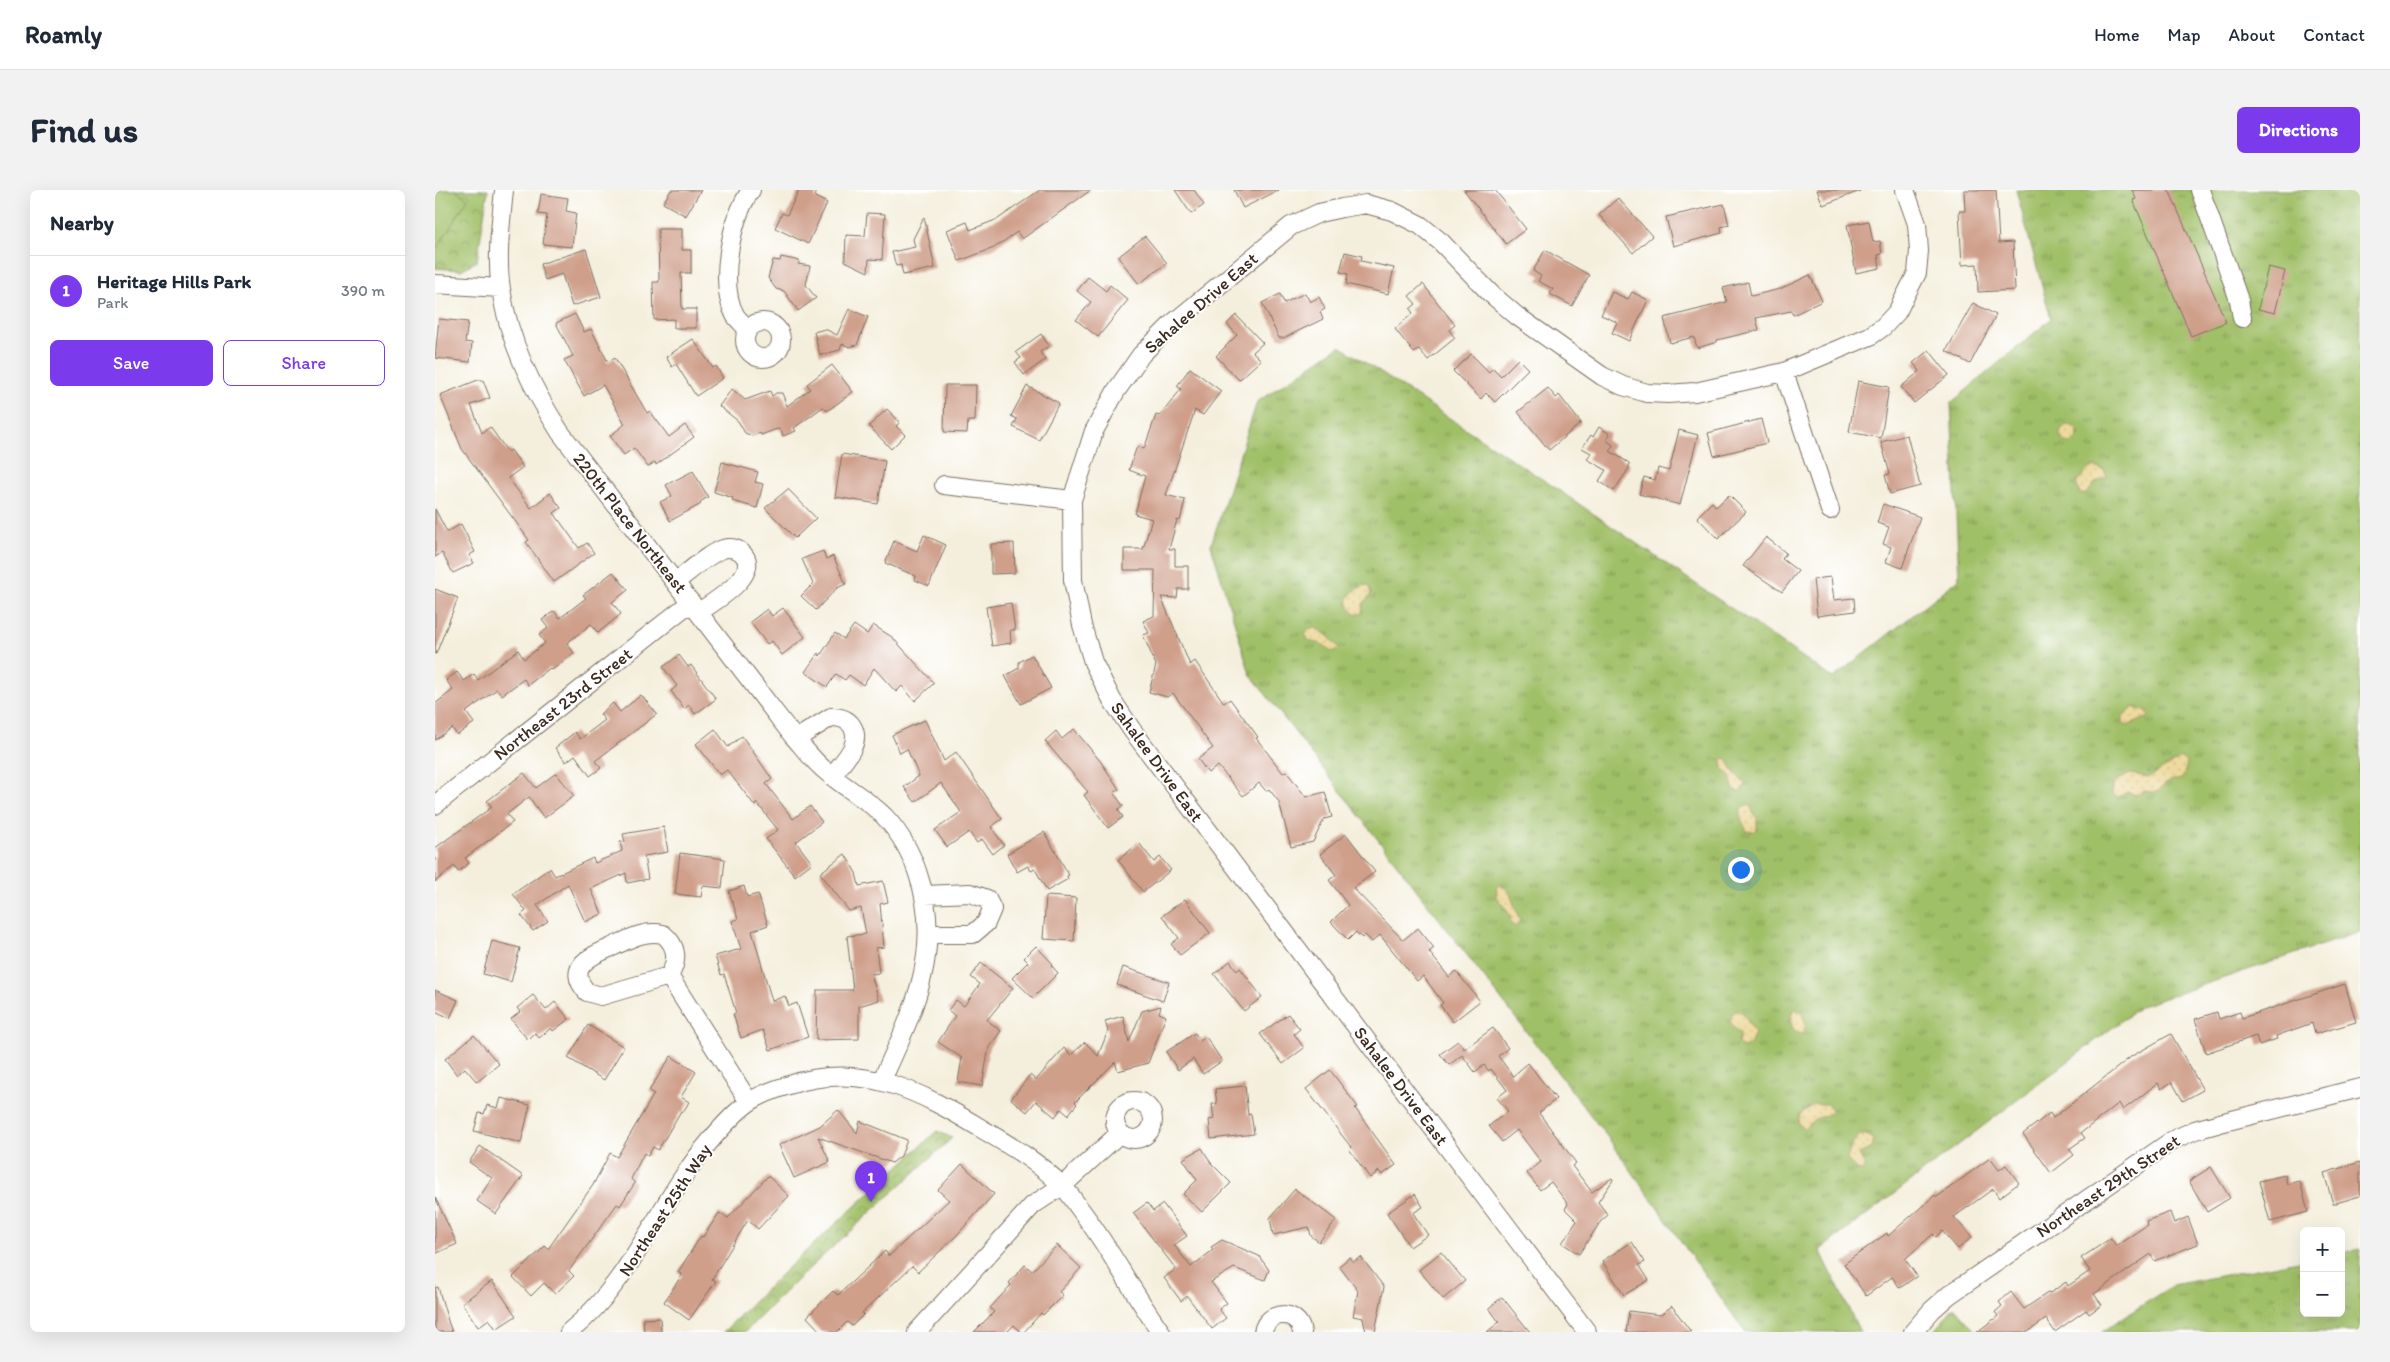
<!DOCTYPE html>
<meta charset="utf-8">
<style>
:root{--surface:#fff;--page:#f2f2f3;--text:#1f2937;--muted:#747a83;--line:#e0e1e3;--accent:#7c3aed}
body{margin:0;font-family:Itim,sans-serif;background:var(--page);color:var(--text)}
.controls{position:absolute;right:15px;bottom:15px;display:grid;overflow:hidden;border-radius:8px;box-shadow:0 5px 20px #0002}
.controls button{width:45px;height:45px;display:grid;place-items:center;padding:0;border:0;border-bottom:1px solid var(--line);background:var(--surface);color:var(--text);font:25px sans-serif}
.you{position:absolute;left:1305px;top:679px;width:18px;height:18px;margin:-12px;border:4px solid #fff;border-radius:50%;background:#1a73e8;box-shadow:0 0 0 8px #1a73e833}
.badge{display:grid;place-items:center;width:32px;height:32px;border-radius:50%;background:var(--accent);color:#fff;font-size:16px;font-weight:700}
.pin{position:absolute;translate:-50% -41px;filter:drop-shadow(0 1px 2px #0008)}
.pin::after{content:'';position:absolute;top:26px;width:18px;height:15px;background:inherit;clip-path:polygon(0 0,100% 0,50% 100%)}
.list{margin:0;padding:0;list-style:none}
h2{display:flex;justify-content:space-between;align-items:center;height:65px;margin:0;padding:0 20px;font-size:21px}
h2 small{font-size:16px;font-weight:400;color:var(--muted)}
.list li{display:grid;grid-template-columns:32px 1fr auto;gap:15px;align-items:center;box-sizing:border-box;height:70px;padding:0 20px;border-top:1px solid var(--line)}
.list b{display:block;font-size:19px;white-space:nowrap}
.list p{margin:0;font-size:16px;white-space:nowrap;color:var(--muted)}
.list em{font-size:16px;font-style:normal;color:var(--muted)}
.actions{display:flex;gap:10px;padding:15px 20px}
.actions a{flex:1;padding:11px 0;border:1px solid var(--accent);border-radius:8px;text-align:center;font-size:18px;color:var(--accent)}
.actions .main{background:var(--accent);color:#fff}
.map{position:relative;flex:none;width:1925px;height:1142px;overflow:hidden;border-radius:8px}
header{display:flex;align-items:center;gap:30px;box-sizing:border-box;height:70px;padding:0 25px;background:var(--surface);border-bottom:1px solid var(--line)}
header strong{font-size:24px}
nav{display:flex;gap:28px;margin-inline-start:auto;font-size:18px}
.intro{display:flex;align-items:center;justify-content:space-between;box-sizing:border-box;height:120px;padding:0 30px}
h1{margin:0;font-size:35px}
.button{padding:12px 22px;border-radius:8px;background:var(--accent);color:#fff;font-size:18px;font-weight:700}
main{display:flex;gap:30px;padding:0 30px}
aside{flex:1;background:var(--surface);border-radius:8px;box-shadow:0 5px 20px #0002}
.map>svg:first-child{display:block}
</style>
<header>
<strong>Roamly</strong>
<nav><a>Home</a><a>Map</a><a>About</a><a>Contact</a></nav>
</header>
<div class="intro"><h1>Find us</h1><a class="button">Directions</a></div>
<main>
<aside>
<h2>Nearby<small></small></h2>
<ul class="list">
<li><span class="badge">1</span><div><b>Heritage Hills Park</b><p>Park</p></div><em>390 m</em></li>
</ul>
<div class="actions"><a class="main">Save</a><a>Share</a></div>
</aside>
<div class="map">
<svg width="1925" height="1142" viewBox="0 0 1925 1142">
<defs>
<pattern id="grass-tufts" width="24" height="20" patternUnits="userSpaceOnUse" patternTransform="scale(1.25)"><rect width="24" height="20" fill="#a0c068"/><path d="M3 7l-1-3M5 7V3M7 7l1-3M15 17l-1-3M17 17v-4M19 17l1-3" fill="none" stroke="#849c55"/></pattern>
<pattern id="sand-dots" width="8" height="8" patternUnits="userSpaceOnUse" patternTransform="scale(1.25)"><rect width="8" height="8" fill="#eeda9e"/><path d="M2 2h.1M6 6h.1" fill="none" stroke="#cdbb88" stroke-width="1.8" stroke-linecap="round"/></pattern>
<pattern id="park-crowns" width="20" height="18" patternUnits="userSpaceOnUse" patternTransform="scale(1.25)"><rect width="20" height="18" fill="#a0c068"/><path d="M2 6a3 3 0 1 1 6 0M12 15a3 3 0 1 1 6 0" fill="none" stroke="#849c55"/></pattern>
</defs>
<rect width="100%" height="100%" fill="#fff"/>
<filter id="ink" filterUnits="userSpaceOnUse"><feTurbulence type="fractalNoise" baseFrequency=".02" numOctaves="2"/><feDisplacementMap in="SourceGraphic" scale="10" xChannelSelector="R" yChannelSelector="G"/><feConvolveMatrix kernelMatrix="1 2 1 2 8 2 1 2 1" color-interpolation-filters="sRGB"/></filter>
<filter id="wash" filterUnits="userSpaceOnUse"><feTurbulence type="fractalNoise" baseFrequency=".0096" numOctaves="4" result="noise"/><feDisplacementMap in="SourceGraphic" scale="20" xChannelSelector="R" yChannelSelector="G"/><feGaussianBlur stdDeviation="1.12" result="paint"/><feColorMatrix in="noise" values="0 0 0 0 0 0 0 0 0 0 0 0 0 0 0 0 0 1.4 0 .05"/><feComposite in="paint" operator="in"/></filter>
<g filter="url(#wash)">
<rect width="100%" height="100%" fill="#f4efdd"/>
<path fill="url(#grass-tufts)" stroke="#6e7543" d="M1581 0H1925V742L1706 816 1385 1060 1425 1142H1310L1174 949 815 484 776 355 822 212 905 156 1122 299 1398 488 1524 389 1516 213 1616 129Z
M1925 1059V1142H1666L1738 1095 1869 1070V1123H1906V1063Z
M1519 1117 1541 1142H1498Z"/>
<path fill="url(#sand-dots)" stroke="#94825e" d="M1625 244a9 9 0 1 1 18 0a9 9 0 1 1-18 0Z
M1658 277 1669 280 1672 287 1660 293 1651 304H1645L1641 293 1652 280Z
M929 395 934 397 936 404 928 414 927 423 921 425C905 411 914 403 929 395Z
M879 437 892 445 904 458 902 460 897 462 889 455 874 451 870 444 874 439Z
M1699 517 1705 521 1712 520 1714 527 1692 536 1688 533V527Z
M1289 568 1293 569 1297 580 1310 594V597L1304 602 1298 598 1295 586 1288 578 1287 570Z
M1746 568C1756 574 1749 579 1748 588 1743 591 1741 589 1735 591 1722 595 1731 605 1710 601L1702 605 1693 602 1683 607 1677 603 1679 592 1695 584 1714 587Z
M1313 614 1316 616 1318 623 1322 628V639L1319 642 1312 641 1305 627 1306 619Z
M1066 695 1074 701 1085 731 1081 737 1076 734 1075 725 1061 705 1062 697Z
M1361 819 1367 823 1371 835 1369 842 1365 844 1357 838 1356 824Z
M1302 820 1308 823 1320 843 1315 855 1308 858 1303 854 1305 843C1298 837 1293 835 1297 824Z
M1379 914H1392L1396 919V923L1380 929 1368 939 1363 932 1365 924Z
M1425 945H1432L1439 949 1437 958 1424 964 1430 976 1428 981 1421 980 1412 969 1417 954Z"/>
<path fill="url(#park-crowns)" stroke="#6e7543" d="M0 0H53L42 71 26 80 0 78Z
M502 941 517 948 366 1086 310 1142H288L355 1076Z"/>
<path fill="#a0c068" stroke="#6e7543" d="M0 0H20L33 9 0 61Z"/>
<g id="blocks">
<path fill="#cf9f8a" d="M236 0H266L251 26 228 13Z
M364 0H374L381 3 380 7 392 13 373 54 340 38 347 23 352 25Z
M605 0H656L587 49 582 42 559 58 524 71 512 40 532 32 535 40 563 29Z
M740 0H759L769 15 756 24Z
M799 0H844L808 18Z
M1029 0H1060L1091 39 1071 54Z
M1382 0H1424L1425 1 1388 15Z
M1529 0H1561L1564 53 1578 52 1580 100 1543 102 1542 74 1527 75 1524 21H1530Z
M1697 0H1734L1791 132 1756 146 1698 10 1701 9Z
M106 4 133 8 131 21 141 23 137 57 108 54 112 25 103 24Z
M1183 8 1217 46 1198 63 1164 25Z
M1289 14 1294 35 1286 37 1287 43 1238 56 1231 27Z
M432 23 450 24 447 70 434 69 433 82 410 71 411 45 430 46Z
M489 27 500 78 468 85 466 75 461 76 457 62 480 57 478 49Z
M1434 31 1438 52 1445 51 1447 64 1443 65 1445 78 1421 83 1412 35Z
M223 39H247V60H256V83H246L247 119H261V138H239V129L219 130 218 92H224Z
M710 46 732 73 704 94 683 67Z
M151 59 166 107 137 116 127 84 110 90 105 74Z
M1110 60 1154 85 1137 116 1115 104 1118 99 1103 91 1106 86 1098 81Z
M910 62 927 66 926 71 959 78 953 104 911 94 913 84 905 82Z
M346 67 365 71 363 74 375 76 371 95 381 108 363 121 349 101 341 99 333 88 338 70 345 71Z
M1833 77 1850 81 1840 123 1823 119Z
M1375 85 1387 111 1358 125 1356 121 1321 128 1324 140 1282 150V152L1262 158 1259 147 1235 153 1229 128 1292 112 1288 98 1313 92 1316 106 1345 99Z
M653 87 671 101 675 95 693 110 663 147 641 130 656 112 642 101Z
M988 94 1020 135 1014 140 1020 148 993 170 984 159 979 163 960 139 978 123 975 119 981 114 974 106Z
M1177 102 1193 109 1197 102 1213 110 1194 151 1177 143 1182 132 1166 125Z
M870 103 875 112 884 107 890 119 885 122 888 129 849 148H844L827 113 845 104 849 113Z
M1538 113 1561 125 1535 174 1511 161Z
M414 119 433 127 422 155 415 157 407 154 405 160 385 165 379 142 390 139 402 145Z
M140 124 149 142 156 139 173 172 180 168 212 223 215 221 234 247 250 235 259 247 221 275 220 272 213 277 199 258 189 265 175 246 190 234 168 195 149 206 129 170 138 166 121 133Z
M801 125 828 153 818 162 826 170 804 190 781 166 802 145 792 134Z
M4 129 33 132 30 152 37 153 35 172 0 168Z
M606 144 614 156 605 162 610 170 589 185 580 172 586 168 581 162Z
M258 149 278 178 281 176 288 188 261 206 241 174 237 177 231 167Z
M1494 160 1514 185 1479 213 1466 197 1485 181 1478 173Z
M1036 164 1054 182 1058 178 1066 186 1083 169 1093 179 1060 212 1051 203 1046 209 1018 181Z
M397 175 418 202 392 221 388 217 359 238 361 241 348 246 346 240 342 239 326 245 325 243 317 246 310 243 303 231 284 216 297 199 310 210 335 201 337 206 341 203H347L352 216 375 199 372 194Z
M755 178 786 201 768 225 760 220 731 305 750 310 745 331 742 330 734 359H740V376H753V399H743L742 408 726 407 755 475 760 471 789 513 795 509 823 547 821 548 848 583 851 581 871 607 890 602 897 627 889 629 878 652 856 657 844 612 834 599 831 601 824 593 808 606 783 576 773 583 763 569 778 558 738 503 732 507 714 502 721 475 708 445 714 443 708 431 719 426 720 380H689V359H708L717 329 700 324 710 286 694 280 702 256 709 259 721 225 725 226 746 199 742 196Z
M43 190H48L55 208 36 215 47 243 55 237 73 262 76 260 88 277 73 288 96 318 115 303 126 318 119 323 144 358 152 353 159 363 119 392 91 352 94 350 27 259 5 205Z
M1423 191 1454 197 1446 248 1414 242Z
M510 195H541L540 231H533L532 243 509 242Z
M592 196 624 213 604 250 578 237 582 229 576 226Z
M1113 198 1121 208 1124 205 1146 233 1114 260 1083 222Z
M452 219 465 232 461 236 470 245 456 259 434 236Z
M1326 229 1332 253 1279 266 1273 243Z
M1164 237 1175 244 1171 250 1178 255 1175 261 1194 273V278L1179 301 1164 291 1171 280 1152 269 1156 263 1147 258 1156 245 1158 247Z
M1244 240 1263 245 1245 315 1204 304 1209 287 1220 290 1223 278 1234 281Z
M1472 245 1485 296 1455 304 1450 285 1455 284 1446 252Z
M407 264 450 271 443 314 400 307Z
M287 272 323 282 320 292 328 294 322 318 297 311 298 308 279 302Z
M258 281 273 307 265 312 266 314 235 331 225 312 237 306 231 295Z
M353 299 381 328 360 348 330 318Z
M1294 305 1311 322 1283 349 1262 327 1277 312 1281 317Z
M1448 314 1485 327 1467 378 1451 372 1456 357 1448 354 1454 337 1442 333Z
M0 319 12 342 26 334 40 362 34 365 39 373 18 383 7 363 0 367Z
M489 345 511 355 494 396 480 390 481 386 450 373 459 351 482 361Z
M1331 347 1351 363 1347 369 1363 381 1347 402 1308 376Z
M579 353 580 383 556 384V354Z
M388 361 391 369 398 366 411 394 402 398 381 420 366 406 378 394 367 369Z
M178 382 193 400 177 412 186 424 163 443 156 434 132 453 139 463 117 480 115 478 93 495 89 489 67 505 62 499 31 522 39 533 22 545 17 538 0 550V514L18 500 11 490 22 482 29 491 39 484 43 490 83 460 89 469 110 453 104 445 113 438 107 430 119 421 125 428 151 408 148 405Z
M1396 387 1399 410 1419 408 1420 421 1382 426 1378 389Z
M0 399 23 408 1 464H0Z
M576 413 580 440H575L576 453 557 456 551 417Z
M348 418 370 447 347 465 337 451 332 454 315 432 332 419 337 426Z
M419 435 432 444 438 435 457 447 499 493 480 511 467 496 461 502 439 478 428 495 414 485 410 490 401 484 392 497 370 482 383 463 385 466 400 443 409 449Z
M244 465 253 477 256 475 281 509 260 524 254 515 249 519 236 501 242 496 228 477Z
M597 465 616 498 586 514 570 486 584 478V472Z
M206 505 222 524 160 571 166 578 155 586 140 565 131 572 120 558 140 542 145 549 170 530 165 524 178 513 185 522Z
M490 530 509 571 521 562 567 629 556 637 569 655 558 664 547 649 542 653 534 642 512 657 500 640 526 622 506 593 480 612 469 597 484 586 472 559 465 563 457 545Z
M280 539 293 557 307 546 337 589 331 594 358 629 375 616 387 632 361 652 377 673 360 686 331 649 343 640 322 613 320 616 292 580 285 585 261 554Z
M639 539 666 572 684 599 679 603 688 616 683 620 688 627 673 638 649 605 653 602 610 551 621 541 627 549Z
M89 583 101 598 121 583 139 606 109 628 94 607 72 624 78 632 30 668 34 673 23 682 19 676 0 692V658L57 617 52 611Z
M229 637 233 662 209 666 213 689 192 693 191 683 156 699 167 724 150 732 133 694 102 715 113 731 98 741 86 725 91 721 78 704 115 678 120 686 158 668 160 673 187 661 185 652H190L188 644Z
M609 642 634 685 632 686 633 689 612 701 600 679 596 681 593 676 582 682 572 664Z
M911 644 940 682 918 698 968 750 983 738 999 758 994 762 1014 787 1021 781 1045 811 1018 832 1005 815 1008 813 988 786 982 791 945 745 937 752 930 745 927 748 921 742 913 750 896 732 913 715 894 690 901 685 885 664Z
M704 653 719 672 725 667 736 680 708 702 683 670Z
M245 663 290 669 287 698 268 696 266 707 240 704Z
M410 664 421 683 424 696 448 691 453 712 445 714 449 757 441 758 444 783 436 784 444 810 424 816V849L381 850 382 800H418L412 746 431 744 426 718 414 721 385 683Z
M309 696 312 707 323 704 333 735 317 741 337 811 350 806 354 816 362 813 373 847 335 860 328 840 306 848 298 824 301 823 289 784 286 785 280 766 306 759 297 731 303 729 294 701Z
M611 706 641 708 639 751 608 749Z
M750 709 775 743 745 765 736 754 744 748 727 726Z
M57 751 85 758 76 792 48 784Z
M601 756 618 774 616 775 623 783 598 808 577 788 593 772 589 768Z
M795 771 802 781 805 778 827 807 809 821 779 784Z
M546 773 578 798 552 830 566 841 554 857 547 896 523 892 527 868 503 852 520 826 513 820 521 810 529 816 545 794 536 787Z
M688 777 734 792 728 811 682 795Z
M1910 794 1921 832 1880 844 1877 833 1841 846 1842 849 1824 855 1821 846 1771 863 1760 829 1782 822 1784 829 1805 822 1807 828Z
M0 800 23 810 15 828 0 821Z
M98 805 111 820 120 812 134 829 118 841 116 838 104 848 100 843 93 850 76 829 85 822 82 818Z
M726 816 724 823 731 826 713 873 683 881 680 872 640 912 642 914 633 925 626 919 620 927 601 911 592 922 576 909 595 885 601 890 629 858 636 865 650 852 663 866 673 841 670 831 688 826 694 852 707 821Z
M853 824 865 839 859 844 869 858 848 874 825 844Z
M153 835 189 857 169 890 133 868Z
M1058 838 1073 858 1063 866 1078 886 1093 873 1121 909 1104 923 1141 973 1137 976 1157 1002 1177 988 1178 990 1163 1012 1173 1025 1166 1031 1144 1064 1127 1053 1142 1031 1130 1019 1133 1014 1116 992 1105 1000 1092 983 1106 972 1082 940 1067 952 1054 936 1073 921 1062 908 1072 900 1056 879 1054 881 1049 875 1040 882 1027 865 1014 875 1005 864 1023 851 1029 859Z
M760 843 765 851 771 847 787 871 768 884 758 869 743 880 731 862Z
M1736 844 1768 900 1748 911 1737 892 1726 899 1723 893 1688 920 1684 913 1646 943 1650 948 1634 959 1639 965 1616 983 1588 944 1615 923 1618 928 1697 866Z
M39 845 64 874 42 892 30 878 22 885 10 869Z
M236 866 261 882 246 907 254 912 248 922 246 921 223 960 218 957 213 966 209 963 196 989 200 993 185 1016 182 1014 134 1081 139 1086 120 1104 109 1093 96 1106 78 1087 110 1056 113 1059 158 995 175 963 182 967 219 904 214 901Z
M895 880 923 917 920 918 961 975 947 985 944 981 935 988 914 959 916 957 871 899Z
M810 896 813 925 816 924 819 944 776 949 774 930 779 929 777 914H782L780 899Z
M66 908 95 915 86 953 39 941 44 923 49 924 52 915 63 918Z
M403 920 422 943 425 931 472 950 466 966 457 973 383 947 395 972 359 988 344 955 385 936Z
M45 956 88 986 61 1024 42 1011 57 988 34 972Z
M767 958 776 973 796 993 767 1022 748 1004 762 990 748 969Z
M1555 968 1564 980 1571 975 1584 993 1564 1008 1558 999 1519 1027 1537 1047 1523 1059 1507 1041 1501 1047 1498 1044 1470 1069 1482 1086 1465 1098 1457 1087 1431 1106 1409 1074 1452 1043 1453 1046 1500 1005 1502 1007Z
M1925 972V1006L1898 1014 1889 983Z
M527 974 559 1004 521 1046 483 1082 477 1076 427 1123 429 1124 417 1136 412 1132 402 1142H386L372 1127 398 1101 403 1105 450 1061 454 1066 514 1010 503 1000Z
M1776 977 1795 1008 1772 1022 1754 991Z
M1850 985 1852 994 1865 991 1873 1022 1835 1032 1824 991Z
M333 986 354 1006 323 1039 313 1030 277 1089 281 1091 254 1130 229 1112 247 1085 243 1082 266 1046 268 1047 284 1023 293 1028Z
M860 999 901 1030 884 1052 876 1046 874 1037 838 1045 835 1028Z
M980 1004 988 1017 978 1023 993 1045 975 1057 952 1023Z
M0 1007 22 1054 0 1064Z
M712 1013 718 1021 728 1014 752 1046 739 1055 756 1077 778 1060 776 1057 787 1050 824 1066 834 1080 830 1090 799 1078 776 1092 792 1113 784 1119 791 1128 777 1139 752 1106 746 1111 729 1088 741 1079 698 1023Z
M1735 1022 1739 1033 1753 1027 1763 1054 1719 1071 1716 1064 1659 1104 1667 1115 1654 1124 1651 1120 1620 1142 1611 1129 1593 1142H1542L1563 1126 1560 1122 1567 1116 1564 1112 1576 1102 1589 1119 1614 1102 1615 1103 1631 1092 1633 1096 1655 1081 1646 1068 1676 1048 1681 1056 1712 1035 1711 1031Z
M1197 1052 1210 1072 1204 1075 1214 1090 1189 1105 1167 1071Z
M622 1055 646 1078 624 1102 628 1105 608 1125 606 1123 589 1142H586L579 1135 572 1142H539L559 1122 555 1118 576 1095 574 1093 590 1075 597 1081Z
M1006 1062 1030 1091 1008 1109 984 1080Z
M915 1067 918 1072 926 1067 949 1097 940 1142H931L928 1128 918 1126 923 1101 904 1076Z
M57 1091 81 1126 61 1139 54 1129 43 1137 27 1113Z
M3 1097 13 1131 17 1142H0V1098Z
M1067 1107 1095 1142H1052L1064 1132 1054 1118Z
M1237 1116 1256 1142H1191L1194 1121 1225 1125Z
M225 1128 226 1142H209L208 1129Z"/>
</g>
</g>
<g filter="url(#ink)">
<use href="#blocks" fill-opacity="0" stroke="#7c6f61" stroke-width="1"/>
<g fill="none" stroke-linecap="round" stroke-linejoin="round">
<g stroke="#7c6f61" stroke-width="20">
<path id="minor" d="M69 0C66 32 61 67 66 99 74 152 97 198 125 242L358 546C369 558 379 572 392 582 410 598 432 609 449 626 465 643 476 662 483 684 509 760 478 822 447 890
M1765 0 1804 110 1807 128
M0 94 65 98
M310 150a18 18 0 1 1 36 0a18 18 0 1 1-36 0Z
M313 139C309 135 303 130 300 125 283 93 296 29 316 0
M1349 182 1395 320
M509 295 637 310
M240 392C253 383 274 363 288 359 293 357 301 358 306 362 330 383 278 412 264 422
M361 549 396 527C404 527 412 528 417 536 428 554 407 572 397 586
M0 615 256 412
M490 705 535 703 552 709 557 719 551 733 538 744H493
M234 786 166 806 152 802C129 777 157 765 177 757 194 749 209 740 228 744 242 755 244 770 234 786L314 912
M680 930a19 19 0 1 1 38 0a19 19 0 1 1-38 0Z
M134 1142C198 1091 223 1012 275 951 286 938 299 923 313 913 324 905 341 899 354 895 427 871 485 901 547 939 574 955 605 973 627 996 634 1002 639 1011 645 1019 675 1058 697 1102 726 1142
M482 1142 598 1015 627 996 685 943
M828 1142C832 1120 863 1119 867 1142
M1152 1142 697 540 677 510 658 472 647 435 638 390 637 310 659 241 681 201 706 165 737 134 856 36 884 23 907 18 931 14 957 21 985 35 1006 52 1055 103 1082 126 1167 186 1188 196 1212 203 1233 204 1260 202 1349 182 1435 146 1448 137 1462 122 1482 83 1484 61 1482 34 1470 0
M1478 1142 1497 1120 1514 1105 1738 950 1760 940 1785 933 1925 898"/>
</g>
<use href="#minor" stroke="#fff" stroke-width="18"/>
</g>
</g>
<g text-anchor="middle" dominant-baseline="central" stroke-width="4" stroke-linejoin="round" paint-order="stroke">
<g font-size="18" fill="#3b2a1e" stroke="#fff">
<text transform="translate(766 113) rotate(-41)">Sahalee Drive East</text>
<text transform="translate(195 333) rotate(52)">220th Place Northeast</text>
<text transform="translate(128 514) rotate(-38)">Northeast 23rd Street</text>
<text transform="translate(722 572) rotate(54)">Sahalee Drive East</text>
<text transform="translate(966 896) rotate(53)">Sahalee Drive East</text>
<text transform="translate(1673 996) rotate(-34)">Northeast 29th Street</text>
<text transform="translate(230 1020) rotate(-57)">Northeast 25th Way</text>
</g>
</g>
</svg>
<div class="controls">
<button>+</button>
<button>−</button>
</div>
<div class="you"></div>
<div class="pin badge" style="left:436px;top:1012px">1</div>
</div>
</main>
